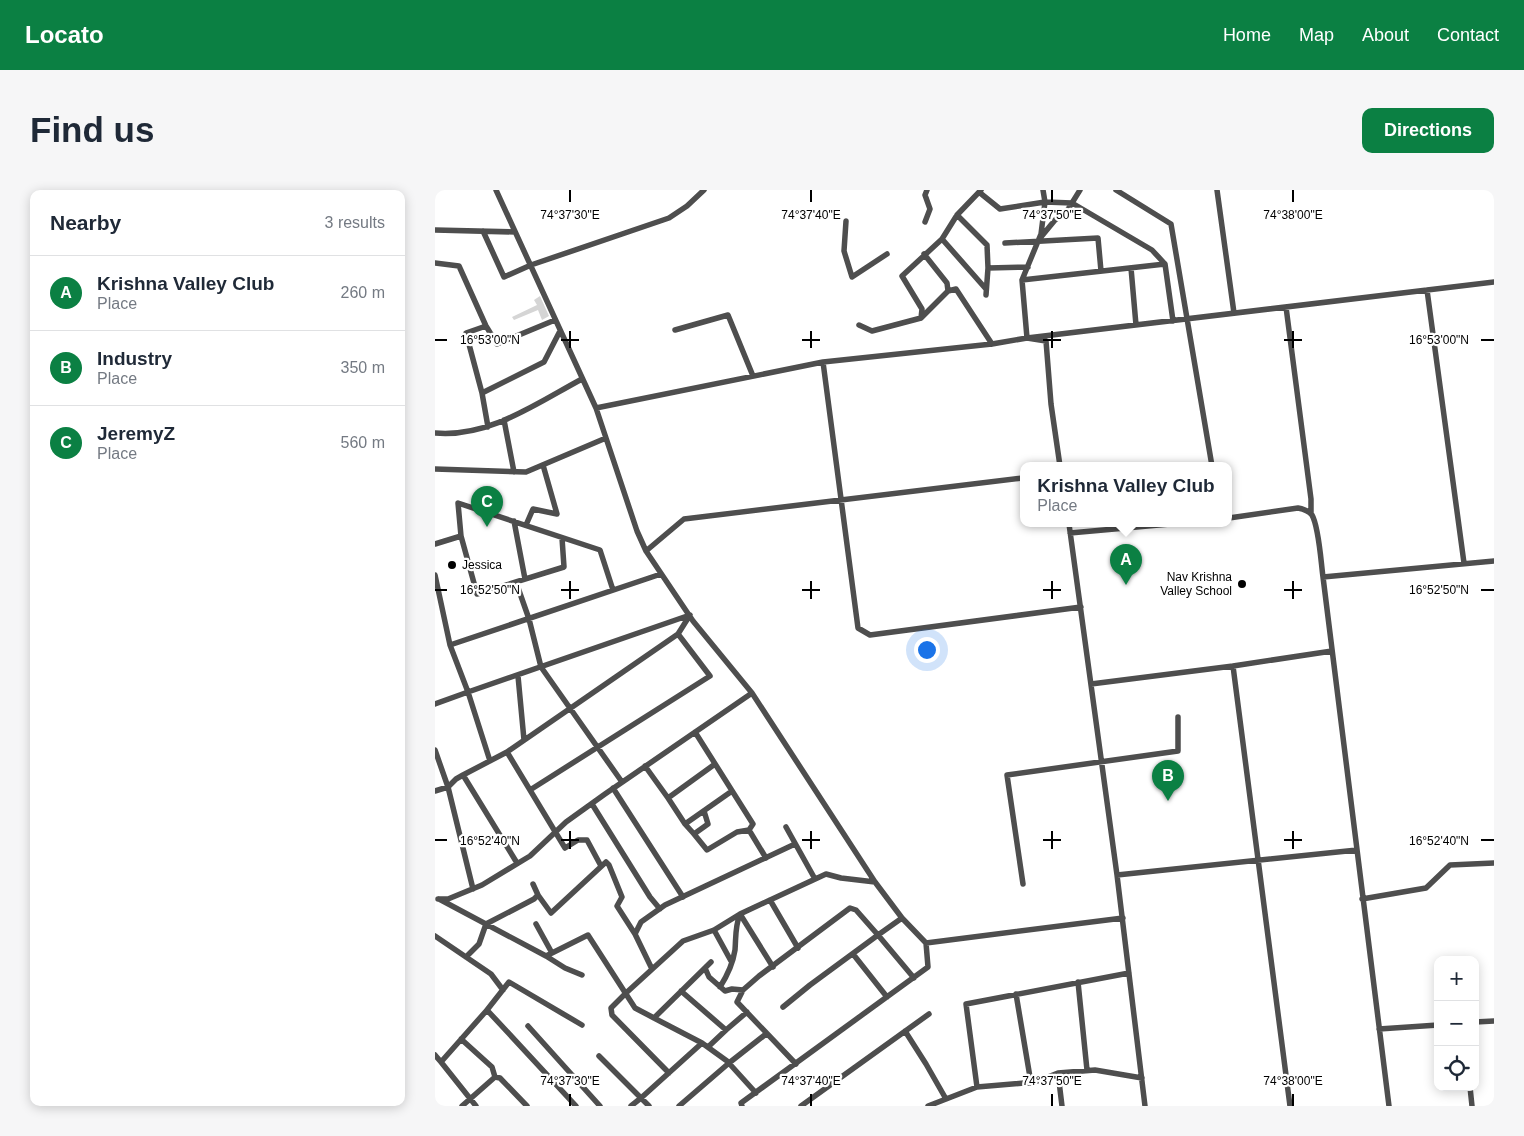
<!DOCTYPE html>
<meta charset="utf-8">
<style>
:root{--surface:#fff;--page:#f6f6f7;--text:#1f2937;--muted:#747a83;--line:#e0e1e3;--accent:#0b8043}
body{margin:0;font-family:Helvetica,sans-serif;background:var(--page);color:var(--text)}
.controls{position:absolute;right:15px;bottom:15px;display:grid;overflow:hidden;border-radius:10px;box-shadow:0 2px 12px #0003}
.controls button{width:45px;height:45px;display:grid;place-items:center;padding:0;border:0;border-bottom:1px solid var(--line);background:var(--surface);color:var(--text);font:25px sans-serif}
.you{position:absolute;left:491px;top:459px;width:18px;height:18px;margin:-12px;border:4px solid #fff;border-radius:50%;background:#1a73e8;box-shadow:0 0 0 8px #1a73e833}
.badge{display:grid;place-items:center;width:32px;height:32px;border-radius:50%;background:var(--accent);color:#fff;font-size:16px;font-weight:700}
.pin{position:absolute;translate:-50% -41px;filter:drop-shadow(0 1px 2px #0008)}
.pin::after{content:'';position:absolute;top:26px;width:18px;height:15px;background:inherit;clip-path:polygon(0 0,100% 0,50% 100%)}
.popup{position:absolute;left:585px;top:272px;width:212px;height:65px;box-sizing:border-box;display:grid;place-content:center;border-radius:10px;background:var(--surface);filter:drop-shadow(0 1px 4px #0005);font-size:16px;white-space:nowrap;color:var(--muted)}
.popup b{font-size:19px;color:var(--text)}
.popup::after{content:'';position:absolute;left:50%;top:100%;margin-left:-10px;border:10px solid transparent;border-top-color:var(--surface)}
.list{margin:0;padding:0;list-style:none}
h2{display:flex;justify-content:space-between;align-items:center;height:65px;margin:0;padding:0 20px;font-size:21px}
h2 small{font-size:16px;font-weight:400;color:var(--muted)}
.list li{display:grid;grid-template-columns:32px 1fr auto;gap:15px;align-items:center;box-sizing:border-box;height:75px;padding:0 20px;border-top:1px solid var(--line)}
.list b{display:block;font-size:19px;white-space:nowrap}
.list p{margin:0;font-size:16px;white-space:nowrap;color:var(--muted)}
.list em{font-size:16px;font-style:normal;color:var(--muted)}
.icon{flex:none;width:28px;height:28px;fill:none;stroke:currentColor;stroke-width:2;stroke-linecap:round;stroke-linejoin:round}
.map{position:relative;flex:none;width:1059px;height:916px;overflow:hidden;border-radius:10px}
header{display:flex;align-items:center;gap:30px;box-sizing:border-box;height:70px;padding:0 25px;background:var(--accent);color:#fff}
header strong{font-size:24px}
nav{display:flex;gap:28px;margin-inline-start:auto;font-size:18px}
.intro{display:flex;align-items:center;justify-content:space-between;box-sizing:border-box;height:120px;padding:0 30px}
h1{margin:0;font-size:35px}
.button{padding:12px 22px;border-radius:10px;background:var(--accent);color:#fff;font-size:18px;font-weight:700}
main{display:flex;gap:30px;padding:0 30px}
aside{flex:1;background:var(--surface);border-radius:10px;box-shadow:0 2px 12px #0003}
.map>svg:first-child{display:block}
</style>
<header>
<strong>Locato</strong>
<nav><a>Home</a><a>Map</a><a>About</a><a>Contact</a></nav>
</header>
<div class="intro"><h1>Find us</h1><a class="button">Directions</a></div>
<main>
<aside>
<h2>Nearby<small>3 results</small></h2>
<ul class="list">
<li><span class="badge">A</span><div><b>Krishna Valley Club</b><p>Place</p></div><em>260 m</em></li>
<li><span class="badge">B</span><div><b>Industry</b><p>Place</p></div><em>350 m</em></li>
<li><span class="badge">C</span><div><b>JeremyZ</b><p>Place</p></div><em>560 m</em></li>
</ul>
</aside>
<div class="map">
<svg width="1059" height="916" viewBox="0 0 1059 916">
<rect width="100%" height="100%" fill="#fff"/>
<path fill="#d5d5d5" d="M105 106 114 126 107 130 103 120 79 130 77 127 102 115 99 110Z"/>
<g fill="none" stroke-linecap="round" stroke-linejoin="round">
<path stroke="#4e4e4e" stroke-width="5.5" d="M61 0 161 218
M608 0 610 12 637 13 717 60 730 74 738 131
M681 0 736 34 777 276
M782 0 799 123
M544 2 565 19 610 12 606 44 587 90 592 148 611 151 616 214 625 276
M522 25 552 55 553 78 593 77
M411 31 409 61 417 87 452 64
M490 32 495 19 490 5 492 0
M0 40 80 42
M48 41 69 87 96 75 234 28 252 16 269 0
M606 47 620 30 632 21 645 0
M507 49 551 99
M570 53 663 48 666 81
M489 64 512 93 513 101 521 99 557 154
M0 73 24 76 51 136 62 154 120 130
M696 78 701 135
M587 90 730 74
M992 100 1029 373
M551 105 553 78
M851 117 876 309V324
M486 128 513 101
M424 135 437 141 486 128 487 119 467 86 507 49 522 25 546 0
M240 140 293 125 318 186
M388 172 423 438 435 445 646 417
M47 203 31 143 51 136
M69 230 79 282
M53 237 47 203 109 172 125 141
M0 243C54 248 102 213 147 189
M0 279 91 282 171 248
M794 328 863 318C868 319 874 321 877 325 884 337 886 373 888 387L954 916
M79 331 90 389
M634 334 682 685 710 916
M91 335 98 319 122 324 108 275
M635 343 735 334
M26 346 42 404 129 377 127 348
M0 354 26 346 23 313 165 360 178 400
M211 361 249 329 588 288
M0 385 15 455
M888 387 1059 371
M81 392 94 429 106 477 187 592
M798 476 897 461
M83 486 89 550
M656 494 798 476 855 916
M0 514 33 502 15 455 226 384
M0 560 13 597 0 601
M72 562 243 444 255 425
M55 571 33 502 255 425
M210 576 233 608 280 574
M28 585 21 589 13 597 38 699
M178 598 248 707
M95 600 275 486 243 444
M233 608 250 634 297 601
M157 614 215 707 225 719
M250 634 259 644 273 634 269 621
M351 637 380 689
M314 640 331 668
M259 644 272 660 302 642 314 640 318 634 260 542
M82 673 28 585 72 562 130 658 143 650H152L166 676
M682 685 922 660
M588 694 572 585 743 561V527
M103 705 116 723 171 672 174 675 187 707 182 716 200 744
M3 709H13L47 695 95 666 131 632 170 604 317 503
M4 709 111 766 153 745 200 818 219 828
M927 709 991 698 1015 675 1059 673
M335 710 363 758
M467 728 443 745 479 788
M688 728 491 753 467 728 440 692 317 503 258 431 211 361 202 341 161 218 388 172 557 154 592 148 1059 92
M101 734 117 763
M279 740 296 771
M0 746 56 784 68 800
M418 764 452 807
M111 766 130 778 147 785
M31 767 44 754 51 734 99 709 103 705 98 694
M270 778 274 787 290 801 297 799 308 800
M217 779 200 744 206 732 230 715 360 654
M643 792 652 880
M285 797C292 786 298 773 300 760 301 747 300 736 305 724L338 777
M246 801 291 840 273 857
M581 804 596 893
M348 817 375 795 443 745 421 720 415 718 324 786 308 800 302 812 361 874
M1040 832 1059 831
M93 836 165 916
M944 839 1003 835
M291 840 312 822
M470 841 491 874 511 909
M26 849 57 877 60 887 65 888 92 916
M267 853 219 828 276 772
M0 865 6 872
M164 866 206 908 196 916
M234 883 177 825 176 818 191 803 248 751 279 740 305 724 391 684 406 688 440 692
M623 883 600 892 542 897 531 814 694 783
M1035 897 1037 916
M27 916 60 887
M41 916 6 872 52 820
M141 916 52 820 74 792 147 835
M214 916 206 908 267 853 292 871 321 903
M244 916 294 873 331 844
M307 916 306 913 493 777 491 753
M366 916 494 824
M493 916 542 897
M627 916 623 883 660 880 707 888"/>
</g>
<path fill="none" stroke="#000" stroke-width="2" d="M135 0V12M376 0V12M617 0V12M858 0V12M135 141V158M376 141V158M617 141V158M858 141V158M0 150H12M126 150H144M367 150H385M608 150H626M849 150H867M1046 150H1059M135 391V409M376 391V409M617 391V409M858 391V409M0 400H12M126 400H144M367 400H385M608 400H626M849 400H867M1046 400H1059M135 641V659M376 641V659M617 641V659M858 641V659M0 650H12M126 650H144M367 650H385M608 650H626M849 650H867M1046 650H1059M135 904V916M376 904V916M617 904V916M858 904V916"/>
<g fill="#000" stroke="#fff" stroke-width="2">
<circle cx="17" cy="375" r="5"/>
<circle cx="807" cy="394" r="5"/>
</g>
<g text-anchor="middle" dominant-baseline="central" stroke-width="4.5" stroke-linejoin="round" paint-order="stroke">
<g font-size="12" fill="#000" stroke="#fff" text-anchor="start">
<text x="27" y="375">Jessica</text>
<text x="797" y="387" text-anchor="end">Nav Krishna<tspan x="797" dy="14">Valley School</tspan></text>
</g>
</g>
<g font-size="12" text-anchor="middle" fill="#000" stroke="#fff" stroke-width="4.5" stroke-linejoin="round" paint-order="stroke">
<text x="135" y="29">74°37'30"E</text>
<text x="376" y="29">74°37'40"E</text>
<text x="617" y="29">74°37'50"E</text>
<text x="858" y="29">74°38'00"E</text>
<text x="55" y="154">16°53'00"N</text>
<text x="1004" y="154">16°53'00"N</text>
<text x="55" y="404">16°52'50"N</text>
<text x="1004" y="404">16°52'50"N</text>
<text x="55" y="655">16°52'40"N</text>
<text x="1004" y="655">16°52'40"N</text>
<text x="135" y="895">74°37'30"E</text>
<text x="376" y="895">74°37'40"E</text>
<text x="617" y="895">74°37'50"E</text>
<text x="858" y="895">74°38'00"E</text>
</g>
</svg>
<div class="controls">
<button>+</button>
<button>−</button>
<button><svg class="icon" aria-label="locate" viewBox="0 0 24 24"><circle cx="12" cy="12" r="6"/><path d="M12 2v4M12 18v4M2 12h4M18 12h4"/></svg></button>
</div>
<div class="you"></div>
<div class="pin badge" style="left:691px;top:395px">A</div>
<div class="popup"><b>Krishna Valley Club</b>Place</div>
<div class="pin badge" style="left:733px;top:611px">B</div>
<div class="pin badge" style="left:52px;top:337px">C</div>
</div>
</main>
